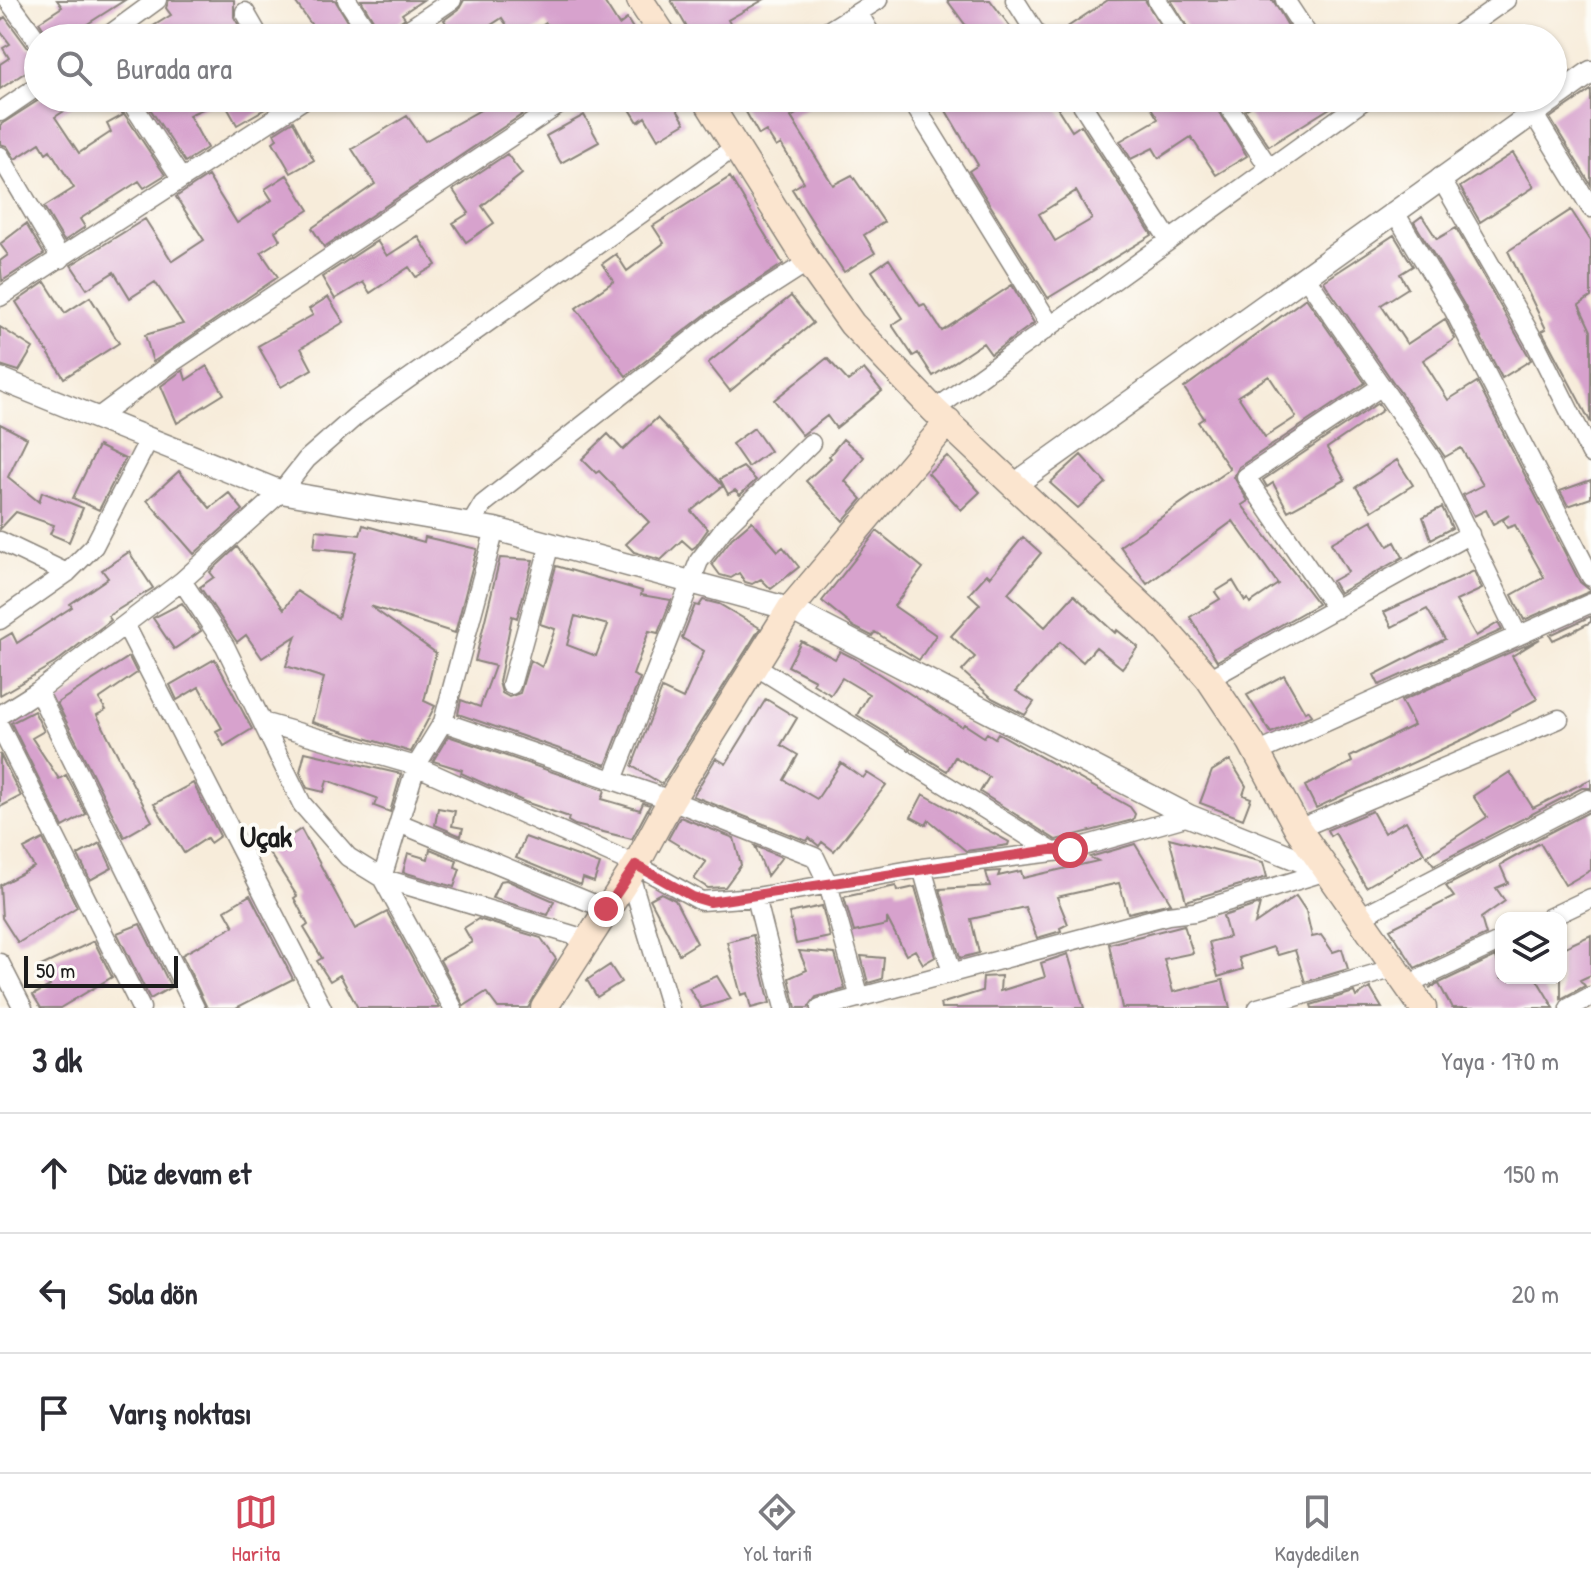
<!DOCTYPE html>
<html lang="tr">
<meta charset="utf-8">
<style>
:root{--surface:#fff;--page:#f7f7f7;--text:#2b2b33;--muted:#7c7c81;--line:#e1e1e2;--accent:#d1495b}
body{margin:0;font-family:"Patrick Hand",sans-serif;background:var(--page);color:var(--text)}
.controls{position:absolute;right:24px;bottom:24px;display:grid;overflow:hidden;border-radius:16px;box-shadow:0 2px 6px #0004}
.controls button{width:72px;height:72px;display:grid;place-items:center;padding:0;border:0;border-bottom:2px solid var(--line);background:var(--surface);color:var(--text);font:40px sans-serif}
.scale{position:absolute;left:24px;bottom:20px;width:154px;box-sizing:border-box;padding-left:8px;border:4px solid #1c1c1c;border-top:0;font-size:22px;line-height:28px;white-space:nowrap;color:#1c1c1c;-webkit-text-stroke:6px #fdfcf7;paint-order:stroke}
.stop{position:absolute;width:24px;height:24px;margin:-18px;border:6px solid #d1495b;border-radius:50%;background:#fff}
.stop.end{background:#d1495b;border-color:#fff;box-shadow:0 2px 8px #0008}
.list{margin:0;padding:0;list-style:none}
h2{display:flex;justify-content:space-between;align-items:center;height:104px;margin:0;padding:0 32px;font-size:34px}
h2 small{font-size:26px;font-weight:400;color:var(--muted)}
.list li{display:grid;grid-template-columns:52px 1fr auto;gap:24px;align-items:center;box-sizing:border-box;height:120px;padding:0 32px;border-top:2px solid var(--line)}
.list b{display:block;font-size:30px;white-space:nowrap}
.list em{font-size:26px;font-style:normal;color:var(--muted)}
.icon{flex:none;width:44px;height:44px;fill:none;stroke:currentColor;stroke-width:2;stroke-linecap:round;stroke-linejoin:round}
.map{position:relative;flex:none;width:1591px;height:1008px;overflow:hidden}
.search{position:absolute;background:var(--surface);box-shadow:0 2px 6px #0004;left:24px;right:24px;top:24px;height:88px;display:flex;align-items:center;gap:20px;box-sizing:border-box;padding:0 28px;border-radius:44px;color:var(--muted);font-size:30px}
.sheet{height:464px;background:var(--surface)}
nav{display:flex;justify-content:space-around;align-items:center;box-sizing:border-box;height:112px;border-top:2px solid var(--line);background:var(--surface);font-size:22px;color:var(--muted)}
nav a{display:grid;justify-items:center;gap:4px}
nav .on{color:var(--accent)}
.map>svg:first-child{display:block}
</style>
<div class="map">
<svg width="1591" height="1008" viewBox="0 0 1591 1008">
<rect width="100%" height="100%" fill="#fdfcf7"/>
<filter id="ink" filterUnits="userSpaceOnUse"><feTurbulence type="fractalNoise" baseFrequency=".0125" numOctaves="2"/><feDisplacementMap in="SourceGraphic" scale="16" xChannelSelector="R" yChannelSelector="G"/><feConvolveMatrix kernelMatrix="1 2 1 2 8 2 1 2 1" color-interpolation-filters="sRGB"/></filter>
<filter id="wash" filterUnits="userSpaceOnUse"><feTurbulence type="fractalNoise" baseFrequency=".006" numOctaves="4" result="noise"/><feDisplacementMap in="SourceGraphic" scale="32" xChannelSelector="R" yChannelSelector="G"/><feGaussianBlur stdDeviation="1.8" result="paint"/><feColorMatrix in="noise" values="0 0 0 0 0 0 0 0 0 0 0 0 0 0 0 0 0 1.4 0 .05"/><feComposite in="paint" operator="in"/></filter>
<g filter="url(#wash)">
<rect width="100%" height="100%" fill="#f7ecda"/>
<g id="blocks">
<path fill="#d7a2cd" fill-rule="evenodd" d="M57 0H125L78 30 83 38H49L39 22 62 7Z
M169 0H234V17L246 38H229L221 27 214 31 211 26 191 38H134L171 15 166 8Z
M294 0H335L358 38H294L313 27Z
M361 0H423L402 14 405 18 389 29 384 38Z
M464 0H603L619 25 627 19 639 38H555L546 23 524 38H515L502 18 471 38H456L444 20 459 9Z
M671 0H763L728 20 738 38H693Z
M947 0H990L1019 38H975Z
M1108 0H1145L1168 38H1051Z
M1171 0H1273L1295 38H1194Z
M5 17 28 48 38 53V64L0 89V64L9 58 3 48 10 44 0 31V21Z
M1591 90V185L1550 118Z
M42 98H84L55 117 79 153 111 132 107 124 123 115 114 98H120L121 109 165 175 144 188 139 181 80 219 85 227 64 241 44 207 74 188 50 150 46 153 40 143 15 159 7 146 0 144V125Z
M143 98H284L237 125 223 100 189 115 207 148 185 162Z
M502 98H538L541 102 324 247 312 228 375 184 352 149 407 116 425 141Z
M623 98H670L685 123 658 139 645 117 638 122Z
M738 98H824L791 117 833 185 852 175 884 222 864 235 875 253 844 272 792 189 804 182 781 144 776 147 766 131 759 135Z
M962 98H1051L1072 131 1081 125 1152 235 1048 298 969 171 978 165 945 109ZM1076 191 1092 219 1055 241 1039 214Z
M1145 98H1211L1247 156 1216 175 1191 137 1159 158 1153 148 1131 159 1120 141 1158 119Z
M1265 98H1346L1269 146 1245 110Z
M584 115 599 142 561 163 546 136Z
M293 121 314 160 291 173 273 142 277 139 274 133Z
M1513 153 1534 187 1480 222 1460 187Z
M507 154 522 174 482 206 494 223 466 242 453 223 469 213 453 190Z
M287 175 309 210 275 231 280 240 261 252 278 277 153 362 145 335 183 324 155 282 130 298 114 272 87 289 71 265 145 219 172 261 204 240 176 197 208 176 237 223 272 200 265 189Z
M730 177 783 264 706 314 626 376 576 308 614 281 602 264 616 254 627 271 664 243 653 226Z
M1571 210 1591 241V297L1579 305 1591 331V423L1542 331 1546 329 1508 251Z
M1422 216 1437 239 1456 228 1531 360 1502 378 1463 303 1414 222Z
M26 224 44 254 2 281 0 261 8 255 0 244Z
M1394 235 1413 266 1400 274 1408 288 1381 305 1407 344 1445 319 1455 339 1423 360 1426 365 1448 400 1477 382 1580 582 1591 591 1524 620 1512 595 1544 577 1515 525 1507 528 1503 520 1509 515 1493 524 1486 510 1474 516 1463 495 1483 485 1461 448 1445 457 1326 285 1324 281Z
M418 236 436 265 416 277 409 267 370 293 363 282 335 299 322 277 377 241 387 256Z
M889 259 920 306 924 304 942 331 1012 285 1034 323 991 354 983 343 933 376 918 353 913 356 892 325 903 318 872 271Z
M45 282 65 313 90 297 119 343 64 378 16 302Z
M791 296 813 323 730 391 708 363Z
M328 297 344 322 301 348 312 369 281 387 258 346 313 315 309 309Z
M1306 298 1365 383 1239 467 1234 477 1248 501 1242 505 1318 604 1217 661 1190 617 1220 599 1215 592 1233 581 1245 601 1248 599 1250 603 1278 584 1233 521 1147 584 1120 546 1230 469 1198 422 1204 418 1184 388ZM1269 376 1296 417 1265 437 1238 396Z
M0 327 33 348 19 371 0 365Z
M827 358 848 381 864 369 882 391 836 428 827 416 802 435 774 400Z
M207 366 224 394 177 423 161 386 183 370 186 380Z
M1378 403 1383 410 1327 448 1345 480 1288 511 1273 483 1267 487 1263 480Z
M657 418 723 486 691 511 708 529 696 546 692 549 682 540 661 560 634 552 626 544 649 522 599 471 596 473 582 459 608 434 623 450Z
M0 424 27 438 8 477 39 502 42 492 83 508 69 542 50 534 54 525 16 512 0 529Z
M754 428 770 451 748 467 732 444Z
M843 439 864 457 845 481 862 499 843 521 806 481 831 458 829 456Z
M98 446 125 459 99 510 73 498Z
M1081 455 1106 483 1078 508 1050 483Z
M947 456 980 492 961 510 928 473Z
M1397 460 1413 485 1372 511 1356 487Z
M743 467 756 480 740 495 735 490 728 494 720 479Z
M179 471 210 508 229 493 243 510 194 554 147 500Z
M1591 480V498L1568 506 1560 491Z
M1442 507 1452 528 1431 539 1423 517Z
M1372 520 1388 546 1395 542 1403 557 1339 593 1332 581 1348 572 1331 543Z
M752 521 778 551 783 547 799 567 771 589 761 579 752 584 745 582 739 573 731 578 720 575 712 564 732 538Z
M363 525 424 542 425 537 477 549 455 633 370 606 436 653 424 701 435 706 411 752 312 722 324 678 286 666 296 636 262 658 246 635 237 642 200 587 214 577 210 572 237 547 284 609 297 591 338 618 356 552 314 548 316 530 360 535Z
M877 531 923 568 894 606 936 635 919 660 875 632 872 636 854 627 822 601Z
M1023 537 1041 553 1008 593 1045 627 1074 595 1115 633 1117 630 1138 647 1122 668 1096 647 1083 662 1060 642 1016 691 1034 702 1025 715 992 698 962 671 975 657 951 636 980 604 969 594 987 574 990 577Z
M129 552 153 588 108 616 111 620 55 663 0 695V640L12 633 17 643 72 607 70 604 108 578 102 570Z
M500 558 533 560 517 618 512 616 499 682 502 693 509 697 520 693 530 660 542 667 555 629 540 624 556 566 642 591 641 595 671 600 658 633 649 631 633 675 640 678 606 765 458 714 461 700 480 707 495 666 475 661ZM575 616 608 625 596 656 567 645Z
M1474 571 1482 589 1456 601 1476 636 1498 623 1502 630 1379 685 1374 675 1445 639 1427 609 1392 627 1384 612Z
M703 600 719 604 760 628 662 784 632 766 662 689 683 699 704 651 682 638 695 605 699 606Z
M182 603 201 631 174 649 153 618Z
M1591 616V622L1573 631 1553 640 1550 635Z
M1540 639 1512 656 1537 699 1470 736 1316 808 1305 786 1352 762 1350 757 1414 725 1401 701Z
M801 641 835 659 840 651 854 658 962 727 964 724 984 737 987 733 995 738 998 733 1130 807 1135 814 1133 820 1056 840 980 792 989 777 955 757 947 771 857 715 869 694 842 678 831 695 813 684 815 680 788 666Z
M129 657 137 673 99 699 106 710 97 715 152 821 124 837 57 703Z
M215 659 252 729 224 746 216 731 222 728 199 687 177 700 170 685Z
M1284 675 1305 712 1308 710 1312 715 1271 733 1247 695Z
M766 699 797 718 781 745 798 755 784 780 817 799 841 763 863 778 867 773 886 785 834 851 822 842 819 846 809 838 807 841 693 796 716 758 726 764Z
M34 711 44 731 32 738 59 779 66 775 86 814 63 827 11 723Z
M448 736 605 790 602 799 640 810 643 803 650 805 632 839 575 825 568 821 569 817 525 802 461 773 462 770 433 761Z
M305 752 401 774 390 812 374 806 377 798 327 780 324 792 307 788 300 772Z
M0 754 21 796 0 807Z
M1230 760 1246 786 1243 795 1251 798 1243 819 1200 803 1212 771Z
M1510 772 1533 808 1591 779V788H1582L1434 865 1427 856 1487 817 1473 796Z
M193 783 220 836 210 843 207 838 184 853 154 804Z
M923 794 1009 842 1008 845 966 851 929 820 926 825 911 817Z
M438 808 455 811 452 826 463 828 461 836 435 825Z
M1372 811 1384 833 1406 821 1424 853 1366 887 1335 833 1330 836 1327 830Z
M1591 811V870L1565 885 1540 843 1500 865 1508 883 1496 888 1505 901 1481 918 1486 935 1415 968 1390 929 1454 897 1446 886Z
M680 817 734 838 741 865 725 887 708 888 694 879 706 862 668 839Z
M301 829 355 929 387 912 439 1008H358L340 975 330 981 317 961 322 958 304 928 308 925 294 898 297 896 268 851Z
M525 837 600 864 594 882 583 878 581 885 516 858Z
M1169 838 1263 862 1267 877 1186 901Z
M43 839 77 907 18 943 2 918 0 885 34 867 24 849Z
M100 843 112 868 90 880 78 855Z
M1135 844 1171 903 1128 913 1119 883 1057 897 1068 924 1060 928 1061 931 1037 938 1025 907 971 919 979 953 960 958 940 889 990 886 986 872 1000 871 998 876 1021 871 1023 878 1098 861 1090 857Z
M755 846 782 857 767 876Z
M430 849 457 860 455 867 460 869 454 887 403 872 408 853 428 859Z
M506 880 554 901 548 915 492 898 500 881Z
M896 886 897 891 915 887 935 957 923 964 915 950 906 955 887 918V925L854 932 844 897Z
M661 893 675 900 697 943 679 954 650 899Z
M250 895 293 979 236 1008H207L182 955 234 926 225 910Z
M1296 896 1306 911 1312 937 1321 935 1333 952 1342 949 1348 969 1305 982 1295 950 1278 955 1273 947 1239 958 1243 969 1218 977 1209 942 1229 937 1223 916 1260 904 1255 924Z
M822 906 830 937 796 944 789 913Z
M478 919 541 938 556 959 528 1008H498L486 992 464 1006 440 960 472 942 464 928Z
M140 924 171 987 150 999 117 933Z
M1184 925 1193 953 1164 959 1173 992 1223 980 1230 1008H1122L1109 944Z
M753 935 770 1003 751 1008 747 993 741 995 727 942Z
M1591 935V975L1580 980 1585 986 1561 999V949Z
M94 941 112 977 60 1008H41L33 995 50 986 39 967Z
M799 951 835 954 845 989 816 997 808 1008H796L789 978 807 970Z
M1068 954 1084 1008H941L940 1004 982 991 983 977 1001 976 1000 991 1045 977 1041 963Z
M861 956 884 958 882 979 868 983Z
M1496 956 1501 978H1536L1554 1008H1452L1439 984 1429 988Z
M610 965 621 982 597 997 587 980Z
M717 976 731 999 701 1008 689 988Z
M1370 988 1382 1008H1312L1311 1005 1354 992 1356 997Z"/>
</g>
</g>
<g filter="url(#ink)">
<use href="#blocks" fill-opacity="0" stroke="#8a847b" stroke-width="2"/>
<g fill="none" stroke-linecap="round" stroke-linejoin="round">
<g stroke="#8a847b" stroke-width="21">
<path id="minor" d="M8 0 38 41
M347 0 372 38
M1015 0 1039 38
M1157 0 1182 38
M1285 0 1310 38
M245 12 260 38
M859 14 873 38
M105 38 157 0
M396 38 452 0
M817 38 878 0
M1452 38 1506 0
M910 98 1051 326
M1078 98 1169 240
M1223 98 1270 169
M131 102 181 178
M0 112 38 86
M1533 113 1591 208
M0 156 61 259
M1440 177 1536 344 1591 454
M1394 211 1453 309 1591 577
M1305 276 1434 462 1518 636
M0 297 306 98
M934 410 1367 98
M97 418 173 362 569 98
M471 524 483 504 713 323 808 262
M0 541 67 573
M182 581 225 646 302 804 348 857 382 878 586 939
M1336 609 1246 477 1382 386
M0 620 67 573 94 546 148 441
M126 626 322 1008
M754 665 1050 850
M1209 679 1470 534
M511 685 550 544
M38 691 195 1008
M0 715 38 691 182 581 281 492 307 459 356 416 735 147
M262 722 416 766 636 865 701 901 756 897 922 868 1070 850 1189 816
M443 722 671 800 815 857 828 884 860 998
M0 727 141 1008
M1257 753 1591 603
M613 780 699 561 725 527 811 443
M399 823 606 909
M1298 829 1559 719
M922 868 952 973
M630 875 670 1008
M756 897 784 1008
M1360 917 1588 799
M1549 918 1591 898
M0 963 23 1008
M1407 985 1501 941
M453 1008 382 878 416 766 443 722 495 529
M820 1008 1168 915 1194 912 1327 871
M1258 1008 1395 968
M1569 1008 1591 996"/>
</g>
<g stroke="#8a847b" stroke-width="25">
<path id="tertiary" d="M0 379 281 492 495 529 790 609 1189 816 1327 871
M1014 485 1591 72"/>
</g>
<g stroke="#8a847b" stroke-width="29">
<path id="secondary" d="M640 0 665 38
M705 98 808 262 852 324 934 410 1156 619 1209 679 1251 742 1298 829 1423 1008
M544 1008 636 865 671 800 790 609 948 422"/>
</g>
<use href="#minor" stroke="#fff" stroke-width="18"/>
<use href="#tertiary" stroke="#fff" stroke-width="22"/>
<use href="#secondary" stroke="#fbe5cf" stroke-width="26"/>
</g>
</g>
<g fill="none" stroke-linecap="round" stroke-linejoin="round" filter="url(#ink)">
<path stroke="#d1495b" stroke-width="10" d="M606 909 636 865 693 897 710 902 1050 850H1070"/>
</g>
<g text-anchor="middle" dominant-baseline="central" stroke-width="8" stroke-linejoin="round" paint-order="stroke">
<g font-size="30" font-weight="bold" fill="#1c1c1c" stroke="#fdfcf7">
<text x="266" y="836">Uçak</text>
</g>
</g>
</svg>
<div class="controls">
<button><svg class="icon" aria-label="layers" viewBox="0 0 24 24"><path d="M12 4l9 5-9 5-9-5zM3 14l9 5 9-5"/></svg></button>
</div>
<div class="scale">50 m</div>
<div class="stop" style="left:1070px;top:850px"></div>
<div class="stop end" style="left:606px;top:909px"></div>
<div class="search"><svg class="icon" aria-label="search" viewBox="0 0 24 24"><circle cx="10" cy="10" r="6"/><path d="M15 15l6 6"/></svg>Burada ara</div>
</div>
<section class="sheet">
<h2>3 dk<small>Yaya · 170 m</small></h2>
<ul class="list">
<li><svg class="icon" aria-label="ahead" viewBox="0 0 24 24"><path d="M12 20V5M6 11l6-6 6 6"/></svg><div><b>Düz devam et</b></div><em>150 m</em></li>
<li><svg class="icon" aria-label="left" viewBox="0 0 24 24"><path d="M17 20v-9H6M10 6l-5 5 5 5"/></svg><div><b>Sola dön</b></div><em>20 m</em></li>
<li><svg class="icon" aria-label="arrive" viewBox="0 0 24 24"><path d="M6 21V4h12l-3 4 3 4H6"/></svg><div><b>Varış noktası</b></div></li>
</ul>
</section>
<nav>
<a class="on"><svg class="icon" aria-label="map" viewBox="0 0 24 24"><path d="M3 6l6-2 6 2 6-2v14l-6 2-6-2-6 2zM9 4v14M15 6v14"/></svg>Harita</a>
<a><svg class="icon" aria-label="directions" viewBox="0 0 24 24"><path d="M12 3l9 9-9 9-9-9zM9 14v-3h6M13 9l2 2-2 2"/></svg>Yol tarifi</a>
<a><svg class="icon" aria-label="saved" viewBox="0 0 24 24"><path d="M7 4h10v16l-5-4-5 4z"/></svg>Kaydedilen</a>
</nav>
